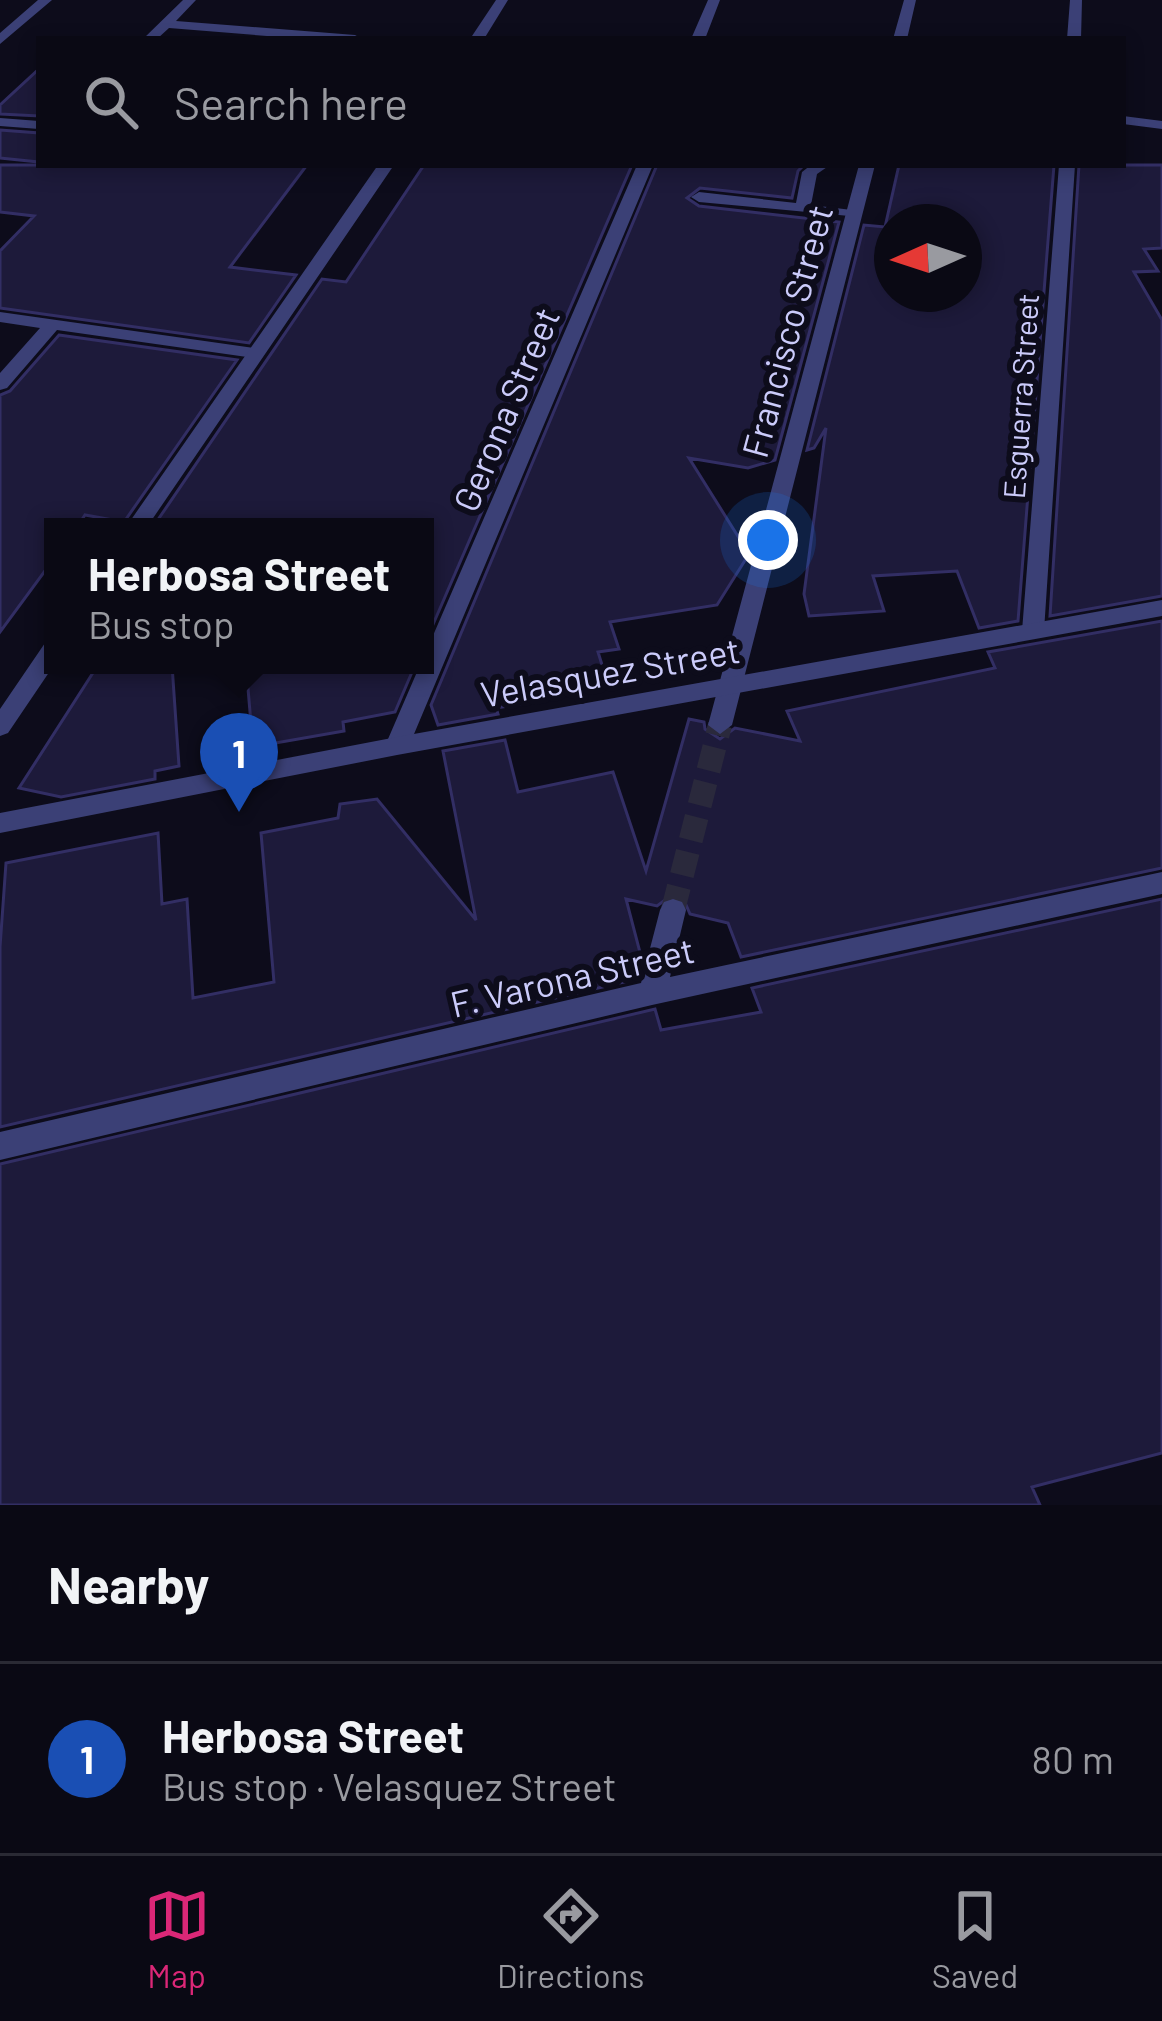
<!DOCTYPE html>
<meta charset="utf-8">
<style>
:root{--surface:#0a0914;--page:#13121d;--text:#f1f3f6;--muted:#999aa0;--line:#2a2a34;--accent:#db2777}
body{margin:0;font-family:Barlow,sans-serif;background:var(--page);color:var(--text)}
.compass{position:absolute;left:874px;top:204px;width:108px;height:108px;border-radius:50%;background:var(--surface);box-shadow:0 6px 18px #0003;rotate:267deg}
.you{position:absolute;left:768px;top:540px;width:42px;height:42px;margin:-30px;border:9px solid #fff;border-radius:50%;background:#1a73e8;box-shadow:0 0 0 18px #1a73e833}
.badge{display:grid;place-items:center;width:78px;height:78px;border-radius:50%;background:var(--accent);color:#fff;font-size:39px;font-weight:700}
.pin{position:absolute;translate:-50% -99px;filter:drop-shadow(0 3px 6px #0008)}
.pin::after{content:'';position:absolute;top:63px;width:42px;height:36px;background:inherit;clip-path:polygon(0 0,100% 0,50% 100%)}
.popup{position:absolute;left:44px;top:518px;width:390px;height:156px;box-sizing:border-box;display:grid;place-content:center;border-radius:0px;background:var(--surface);filter:drop-shadow(0 3px 9px #0005);font-size:39px;white-space:nowrap;color:var(--muted)}
.popup b{font-size:45px;color:var(--text)}
.popup::after{content:'';position:absolute;left:50%;top:100%;margin-left:-24px;border:24px solid transparent;border-top-color:var(--surface)}
.list{margin:0;padding:0;list-style:none}
h2{display:flex;justify-content:space-between;align-items:center;height:156px;margin:0;padding:0 48px;font-size:51px}
h2 small{font-size:39px;font-weight:400;color:var(--muted)}
.list li{display:grid;grid-template-columns:78px 1fr auto;gap:36px;align-items:center;box-sizing:border-box;height:192px;padding:0 48px;border-top:3px solid var(--line)}
.list b{display:block;font-size:45px;white-space:nowrap}
.list p{margin:0;font-size:39px;white-space:nowrap;color:var(--muted)}
.list em{font-size:39px;font-style:normal;color:var(--muted)}
.icon{flex:none;width:66px;height:66px;fill:none;stroke:currentColor;stroke-width:2;stroke-linecap:round;stroke-linejoin:round}
.map{position:relative;flex:none;width:1162px;height:1505px;overflow:hidden}
.search{position:absolute;background:var(--surface);box-shadow:0 6px 18px #0003;left:36px;right:36px;top:36px;height:132px;display:flex;align-items:center;gap:30px;box-sizing:border-box;padding:0 42px;border-radius:0px;color:var(--muted);font-size:45px}
.sheet{height:348px;background:var(--surface)}
nav{display:flex;justify-content:space-around;align-items:center;box-sizing:border-box;height:168px;border-top:3px solid var(--line);background:var(--surface);font-size:33px;color:var(--muted)}
nav a{display:grid;justify-items:center;gap:6px}
nav .on{color:var(--accent)}
.map>svg:first-child{display:block}
</style>
<div class="map">
<svg width="1162" height="1505" viewBox="0 0 1162 1505">
<rect width="100%" height="100%" fill="#0d0c1b"/>
<path fill="#1d1a3a" stroke="#322e64" stroke-width="3" fill-rule="evenodd" d="M39 69V116L0 114V105Z
M0 130 39 133V162L0 158Z
M0 165H307L230 267 296 275 249 343 0 308V251L34 216 0 212Z
M424 165H632L425 643V527H153L322 279 346 282Z
M657 165H804L798 171 792 198 700 188 687 198 699 206 839 222 775 460 748 468 689 458 749 554 717 605 610 622 619 649 598 652 608 684 543 694 544 700 496 708 498 714 438 725 431 705Z
M899 165H1054L1018 621 979 628 957 571 873 576 884 611 809 616 804 594 826 428 814 448 807 450 864 225 885 227ZM892 222H964V294H892Z
M1079 165H1162V248L1144 249 1158 271 1134 272 1162 320V596L1050 616Z
M59 335 237 360 124 522 85 515 77 527H53V560L0 632V395L10 391Z
M1162 621V868L741 957 728 923 690 914 683 898 672 895 657 906 626 899 642 960 637 979 0 1127V947L6 863 158 833 162 904 187 899 193 998 274 982 261 833 338 818 340 804 377 799 476 920 443 751 505 740 518 792 613 772 646 871 689 719 704 722 705 729 720 739 735 728 800 741 787 711 995 668 988 652Z
M98 665H172L179 766 155 771V779L61 797 19 788Z
M246 665H415L395 712 343 722 344 731 253 747Z
M1162 899V1453L1032 1487 1040 1505H0V1164L655 1009 661 1030 761 1012 752 988Z"/>
<g fill="none" stroke-linecap="round" stroke-linejoin="round">
<path stroke="#2a293c" stroke-width="24" stroke-dasharray="24 12" stroke-linecap="butt" d="M673 910 720 725"/>
<path fill="#3b4076" fill-rule="evenodd" d="M811 165H830L817 174 811 205 860 211V217L699 202 691 197 699 192 796 203 802 172Z"/>
<path fill="#3b4076" fill-rule="evenodd" d="M0 118 39 121V129L0 126Z
M0 312 254 348 263 353 254 358 57 330 7 388 0 390V373L40 328 0 322Z"/>
<path fill="#3b4076" fill-rule="evenodd" d="M38 0H52L0 44V33Z
M183 0H196L176 21 355 35 362 39H305L169 28 157 39H143Z
M496 0H508L484 39H470Z
M708 0H720L705 39H691Z
M904 0H916L907 39H893Z
M1070 0H1082L1081 39H1067Z
M1123 116 1162 121V129L1123 124Z
M378 165H394L147 527H126Z
M637 165H653L409 746 405 752H389L385 746 420 665H425V654Z
M859 165H875L732 725 720 734 708 725Z
M1059 165H1075L1044 631 1033 639 1022 631Z
M53 641 54 665 8 733 0 736V709L45 643Z
M1162 872V894L652 1005 0 1160V1132L641 983 660 910 664 902 673 899 682 902 686 910 670 977Z"/>
<path fill="#3b4076" fill-rule="evenodd" d="M1162 600V616L397 755 0 833V813L397 737Z"/>
</g>
<g text-anchor="middle" dominant-baseline="central" stroke-width="12" stroke-linejoin="round" paint-order="stroke">
<g font-size="30" fill="#cbcbfa" stroke="#0d0c1b">
<text transform="translate(1020 396) rotate(-86)">Esguerra Street</text>
</g>
<g font-size="36" fill="#cbcbfa" stroke="#0d0c1b">
<text transform="translate(786 331) rotate(-75)">Francisco Street</text>
<text transform="translate(505 409) rotate(-67)">Gerona Street</text>
<text transform="translate(610 671) rotate(-10)">Velasquez Street</text>
<text transform="translate(572 976) rotate(-13)">F. Varona Street</text>
</g>
</g>
</svg>
<svg class="compass" viewBox="-18 -18 36 36"><path d="M0-13l5 13h-10z" fill="#e53935"/><path d="M0 13l5-13h-10z" fill="#999aa0"/></svg>
<div class="you"></div>
<div class="pin badge" style="left:239px;top:812px;background:#1a4fb4">1</div>
<div class="popup"><b>Herbosa Street</b>Bus stop</div>
<div class="search"><svg class="icon" aria-label="search" viewBox="0 0 24 24"><circle cx="10" cy="10" r="6"/><path d="M15 15l6 6"/></svg>Search here</div>
</div>
<section class="sheet">
<h2>Nearby<small></small></h2>
<ul class="list">
<li><span class="badge" style="background:#1a4fb4">1</span><div><b>Herbosa Street</b><p>Bus stop · Velasquez Street</p></div><em>80 m</em></li>
</ul>
</section>
<nav>
<a class="on"><svg class="icon" aria-label="map" viewBox="0 0 24 24"><path d="M3 6l6-2 6 2 6-2v14l-6 2-6-2-6 2zM9 4v14M15 6v14"/></svg>Map</a>
<a><svg class="icon" aria-label="directions" viewBox="0 0 24 24"><path d="M12 3l9 9-9 9-9-9zM9 14v-3h6M13 9l2 2-2 2"/></svg>Directions</a>
<a><svg class="icon" aria-label="saved" viewBox="0 0 24 24"><path d="M7 4h10v16l-5-4-5 4z"/></svg>Saved</a>
</nav>
